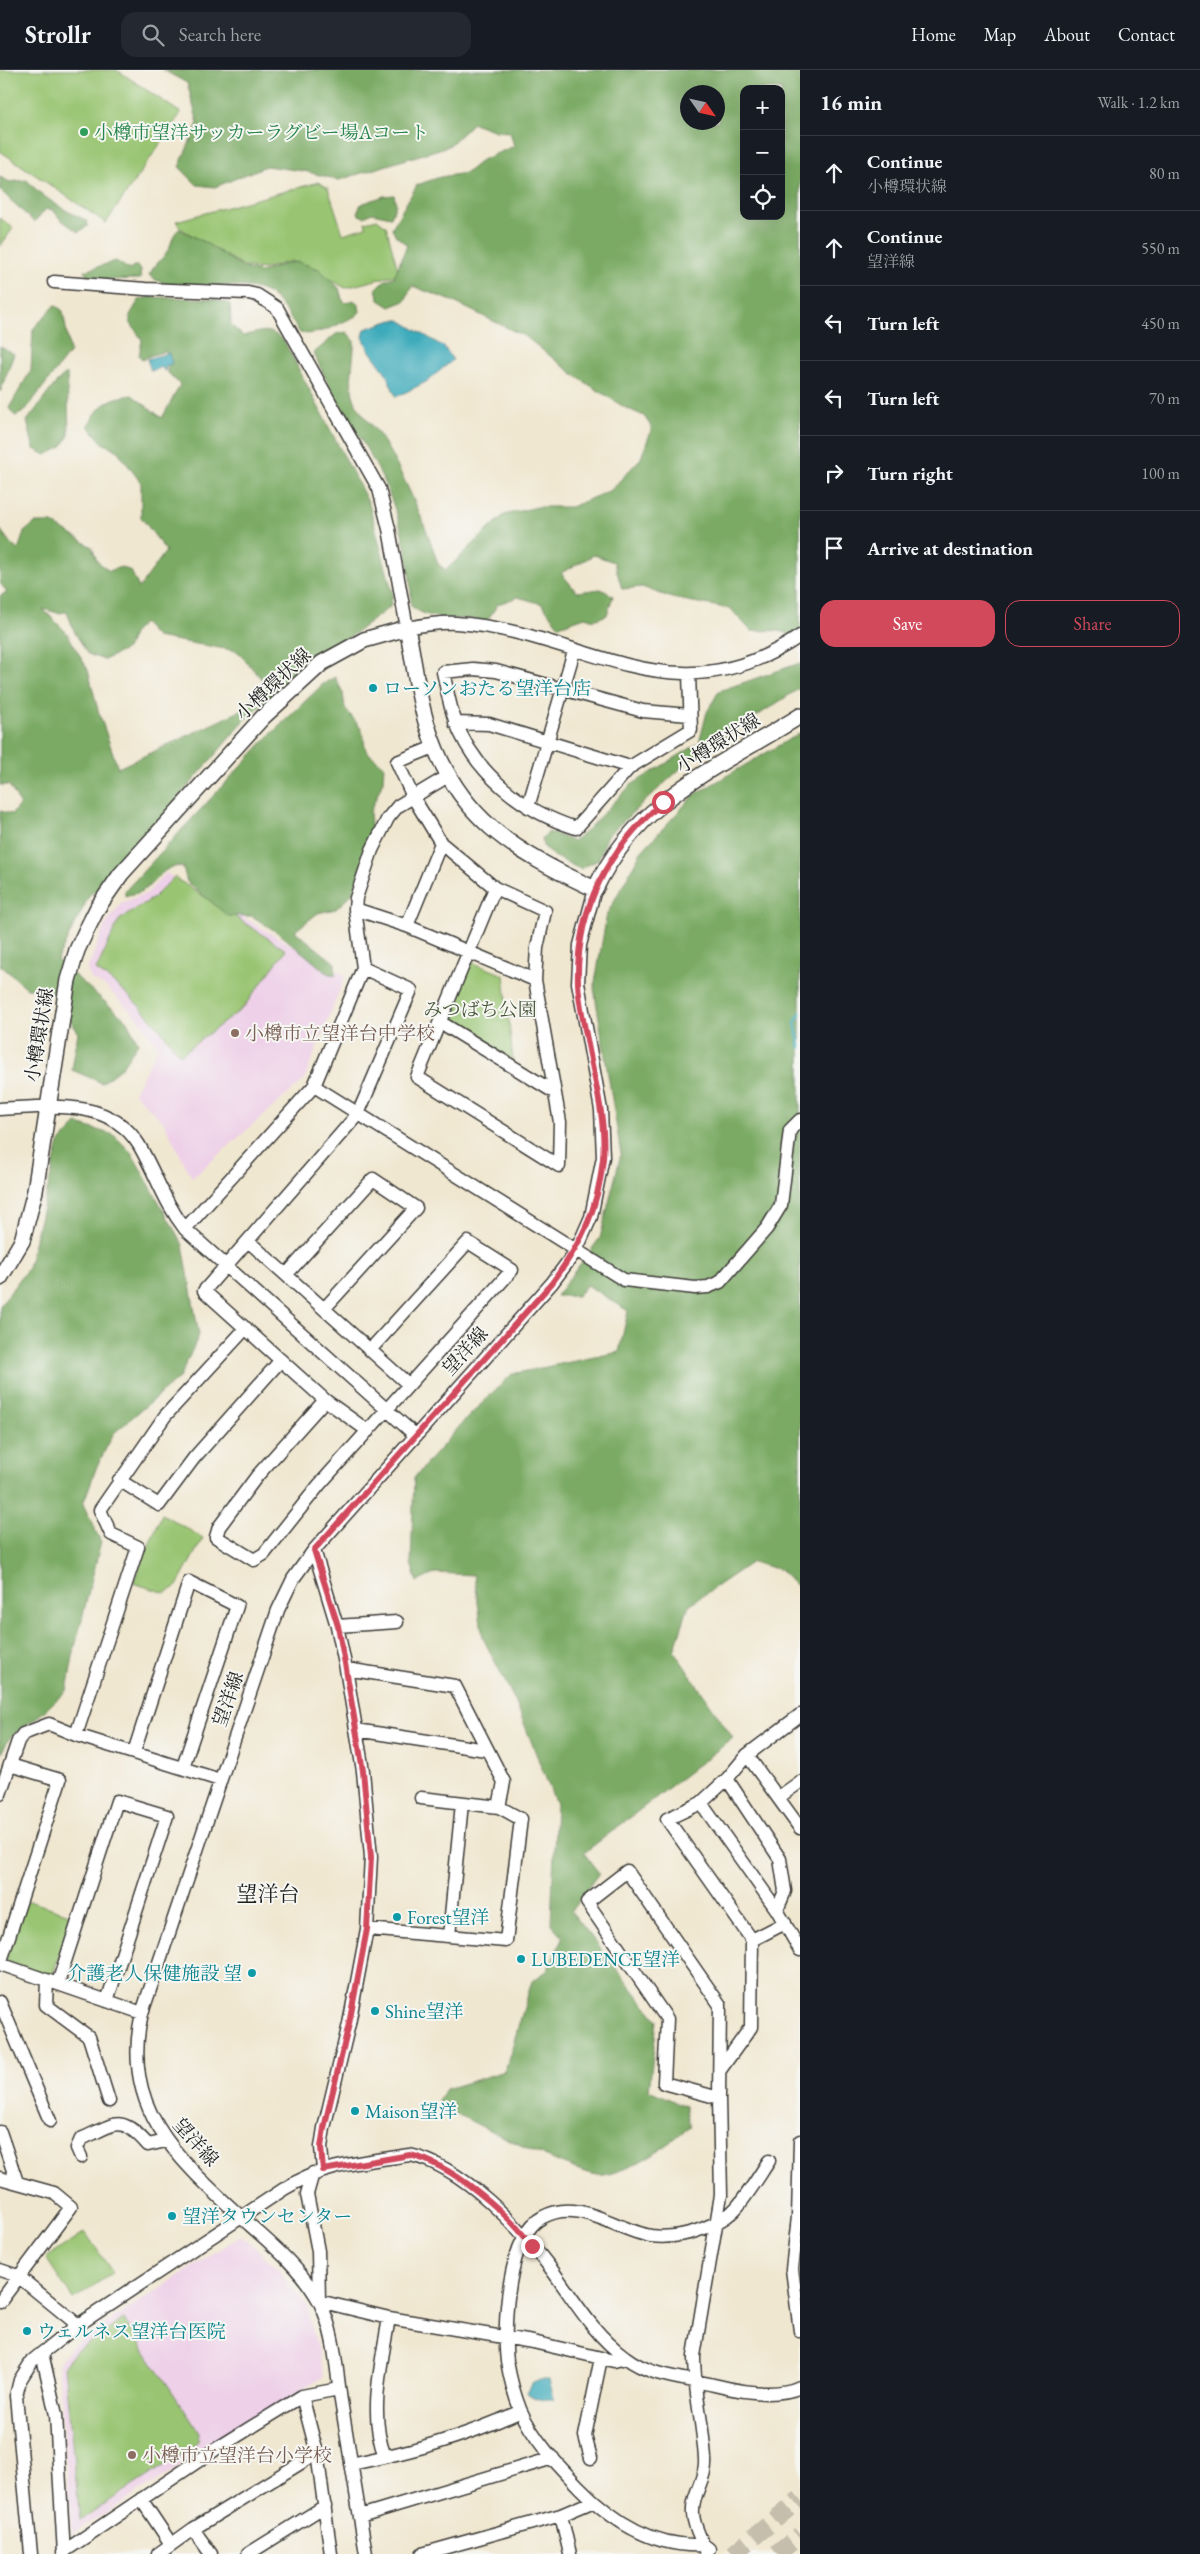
<!DOCTYPE html>
<meta charset="utf-8">
<style>
:root{--surface:#171b24;--page:#242831;--text:#f1f3f6;--muted:#9ea1a6;--line:#363941;--accent:#d1495b}
body{margin:0;font-family:"EB Garamond","Noto Serif JP",serif;background:var(--page);color:var(--text)}
.controls{position:absolute;right:15px;top:15px;display:grid;overflow:hidden;border-radius:10px;box-shadow:0 5px 20px #0002}
.controls button{width:45px;height:45px;display:grid;place-items:center;padding:0;border:0;border-bottom:1px solid var(--line);background:var(--surface);color:var(--text);font:25px sans-serif}
.compass{position:absolute;left:680px;top:15px;width:45px;height:45px;border-radius:50%;background:var(--surface);box-shadow:0 5px 20px #0002;rotate:124deg}
.stop{position:absolute;width:15px;height:15px;margin:-11px;border:4px solid #d1495b;border-radius:50%;background:#fff}
.stop.end{background:#d1495b;border-color:#fff;box-shadow:0 1px 5px #0008}
.list{margin:0;padding:0;list-style:none}
h2{display:flex;justify-content:space-between;align-items:center;height:65px;margin:0;padding:0 20px;font-size:21px}
h2 small{font-size:16px;font-weight:400;color:var(--muted)}
.list li{display:grid;grid-template-columns:32px 1fr auto;gap:15px;align-items:center;box-sizing:border-box;height:75px;padding:0 20px;border-top:1px solid var(--line)}
.list b{display:block;font-size:19px;white-space:nowrap}
.list p{margin:0;font-size:16px;white-space:nowrap;color:var(--muted)}
.list em{font-size:16px;font-style:normal;color:var(--muted)}
.actions{display:flex;gap:10px;padding:15px 20px}
.actions a{flex:1;padding:11px 0;border:1px solid var(--accent);border-radius:15px;text-align:center;font-size:18px;color:var(--accent)}
.actions .main{background:var(--accent);color:#fff}
.icon{flex:none;width:28px;height:28px;fill:none;stroke:currentColor;stroke-width:2;stroke-linecap:round;stroke-linejoin:round}
.map{position:relative;flex:none;width:800px;height:2484px;overflow:hidden}
header{display:flex;align-items:center;gap:30px;box-sizing:border-box;height:70px;padding:0 25px;background:var(--surface);border-bottom:1px solid var(--line)}
header strong{font-size:24px}
nav{display:flex;gap:28px;margin-inline-start:auto;font-size:18px}
.search{width:350px;height:45px;background:var(--page);display:flex;align-items:center;gap:12px;box-sizing:border-box;padding:0 18px;border-radius:15px;color:var(--muted);font-size:19px}
main{display:flex}
aside{flex:1;background:var(--surface)}
.map>svg:first-child{display:block}
</style>
<header>
<strong>Strollr</strong>
<div class="search"><svg class="icon" aria-label="search" viewBox="0 0 24 24"><circle cx="10" cy="10" r="6"/><path d="M15 15l6 6"/></svg>Search here</div>
<nav><a>Home</a><a>Map</a><a>About</a><a>Contact</a></nav>
</header>
<main>
<div class="map">
<svg width="800" height="2484" viewBox="0 0 800 2484">
<rect width="100%" height="100%" fill="#f6f6f2"/>
<filter id="ink" filterUnits="userSpaceOnUse"><feTurbulence type="fractalNoise" baseFrequency=".02" numOctaves="2"/><feDisplacementMap in="SourceGraphic" scale="10" xChannelSelector="R" yChannelSelector="G"/><feConvolveMatrix kernelMatrix="1 2 1 2 8 2 1 2 1" color-interpolation-filters="sRGB"/></filter>
<filter id="wash" filterUnits="userSpaceOnUse"><feTurbulence type="fractalNoise" baseFrequency=".0096" numOctaves="4" result="noise"/><feDisplacementMap in="SourceGraphic" scale="20" xChannelSelector="R" yChannelSelector="G"/><feGaussianBlur stdDeviation="1.12" result="paint"/><feColorMatrix in="noise" values="0 0 0 0 0 0 0 0 0 0 0 0 0 0 0 0 0 1.4 0 .05"/><feComposite in="paint" operator="in"/></filter>
<g filter="url(#wash)">
<rect width="100%" height="100%" fill="#f0e7d0"/>
<path fill="#eed0e8" d="M166 803 345 906 304 1010 192 1108 164 1053 134 1023 158 977 138 948 105 916 92 910 87 900 105 855 121 833 147 823Z
M241 2165 279 2199 307 2237 324 2306 72 2464 58 2294 72 2276Z"/>
<path fill="#99c572" stroke="#5a7047" d="M0 0H117L181 43 106 153 0 81Z
M319 112 328 118 343 164 366 157 365 152 377 149 386 156 399 204 345 218 314 200 291 191 264 199 245 197 180 158 176 151Z
M0 148 13 158 0 177Z
M174 807 286 880 243 938 180 985C155 952 130 922 96 900L119 850 153 828Z
M471 892 504 905 513 991 446 950Z
M162 1444 203 1468 177 1516 165 1523 133 1513Z
M26 1830 73 1845 52 1907 5 1891Z
M85 2162 113 2203 73 2229 46 2188Z
M124 2249 199 2362 198 2371 193 2377 80 2450 64 2296 76 2281Z"/>
<path fill="#7aaa64" stroke="#4b6340" fill-rule="evenodd" d="M163 0H800V573C784 557 773 561 751 561L731 539 672 528 642 517 622 519 614 492 594 485 561 503 577 522 601 519 613 526 607 545 594 550 585 547 559 556 542 534 518 527 498 534 487 551C462 546 433 554 411 536 412 487 397 433 373 390 353 355 329 321 314 283L336 264 347 262 354 271C355 290 347 312 355 331 361 346 376 358 384 372 406 410 425 452 438 494L446 500 504 445 537 437H571L611 420 641 388 652 358 644 346 624 337 577 307 526 267 452 231 412 216 405 231 390 237 379 230 376 219 384 211 394 207 407 175 396 166 392 158 417 115 440 107 466 103 482 90 514 76 510 62 496 61 473 53 449 76 339 110 304 101 266 96 215 117 197 115 179 97 198 53 187 13ZM744 19H781V146H744ZM688 22H718V52H688Z
M0 107 10 112 27 110C41 127 65 141 86 150L88 156 78 162 60 149 53 140 46 139 34 152 0 120Z
M394 125 396 134 391 147 372 143 364 147 359 145 358 141 361 134 384 126Z
M179 159 206 173 244 198 261 202 288 193 298 192 319 199 339 218 342 229 346 233 354 230 359 235 360 242 356 246C340 253 318 267 300 263 290 249 282 230 266 222 236 207 169 226 149 205 154 195 163 189 168 180 173 172 171 166 179 159Z
M116 191 130 200 133 196H137L141 200 140 209 101 210 88 207 84 201Z
M149 227 214 229 230 234 231 255 243 266C263 261 268 257 284 271L369 434 393 525 390 537 347 569 318 581 243 652 101 819 90 824 57 890 127 951 138 973 121 998 102 1013 72 1000 78 962 49 918H27L0 895V741L12 744 20 734 9 715H0V526L7 522 0 513V459L11 474 18 480 24 462 35 453H52L92 477 97 491 109 501 121 497 131 501 139 518 166 481 141 447V413L117 380 104 374 88 356C100 334 108 328 132 325L162 348 180 315 168 303 166 281 149 286 143 290 139 286 142 270 130 252V245L139 230ZM43 539 58 543 67 542 75 563 88 584 104 590 127 579 133 564 143 553 156 567 237 581 266 614 238 642 118 698 98 640 88 600 67 563Z
M55 235 63 241 70 282 24 342 15 346 9 338 31 300 33 259Z
M0 276 14 284 0 322Z
M67 303 69 365 62 377 46 385 34 379 27 351 55 314Z
M800 593V618L691 689 608 765 598 790 580 799 554 786 543 776 542 768 549 762 573 771 583 764 631 715 699 673 707 642 719 621Z
M335 607 343 623 345 638 362 660 366 681 384 696 383 711 370 742 372 767 353 823 336 839 318 843 295 861 335 893V906L327 903 280 864 252 846H228L187 812 183 797C162 793 157 814 140 822 136 824 130 824 125 826V821L267 668 323 614Z
M800 663V1520L781 1500 752 1492 689 1535 674 1581 733 1668 584 1783 599 1803 571 1841 657 1950 649 2020 685 2036 690 2056C665 2077 637 2098 604 2105 584 2110 462 2046 436 2034L446 2019 505 2001 532 1911 547 1901 563 1867 551 1854 556 1734 516 1633 483 1568 474 1505 436 1503 417 1512 411 1493 414 1408 466 1349 512 1304 619 1282 628 1241 587 1215 577 1226H556L600 1168 621 1084 594 918 607 844 641 782 694 725Z
M77 1054 114 1065 131 1082 183 1175 199 1265 180 1307 114 1363 97 1396 83 1434 101 1472 74 1581 67 1620 40 1645 10 1667 0 1685V1236L28 1198 59 1073Z"/>
<path fill="#3dabbb" stroke="#2c646c" d="M392 250H400L444 277 453 290 426 312 396 327 386 303 369 280 363 267 365 259Z
M169 283 172 294 165 296 166 300 164 301 162 297 151 301 147 289Z
M540 2310H549L554 2328C543 2331 535 2330 526 2322L531 2314Z"/>
<g fill="none" stroke-linecap="round" stroke-linejoin="round">
<path stroke="#3dabbb" stroke-width="2.5" d="M800 943 795 953 800 978"/>
</g>
</g>
<g filter="url(#ink)">
<g fill="none" stroke-linecap="round" stroke-linejoin="round">
<path stroke="#c6beac" stroke-width="18" stroke-dasharray="18 9" stroke-linecap="butt" d="M733 2484 800 2429
M777 2484 800 2465"/>
<g stroke="#3c3a37" stroke-width="15">
<path id="minor" d="M54 212 145 219 248 223 257 225 277 238 379 419 389 459 407 558C423 555 440 552 456 553 584 561 672 653 800 566
M689 645 643 641 496 601 473 599 443 602C447 618 449 635 455 650 474 703 524 742 576 758L630 697 691 660 689 604
M455 653 489 654 630 697
M434 677 397 692 413 727 441 773 495 818 545 841 537 878 535 910 560 1052 559 1096 417 1007 495 818
M528 737 574 581
M355 839 407 856 535 910
M407 856 441 773
M363 898 411 920 358 1044 204 1221 325 1330 368 1361
M440 952 554 1022
M314 1016 624 1210 695 1218 708 1217 720 1212 767 1158 781 1135 790 1060 800 1050
M0 1039C48 1037 110 1027 139 1075 156 1104 164 1132 185 1159L415 1365
M185 1159 314 1016 363 898 355 839 356 828 372 780 388 748 398 736 448 706
M248 1171 408 1314
M286 1205 373 1109 416 1138 324 1239
M325 1330 257 1406 219 1457 216 1467 254 1490 264 1484 319 1415 512 1200 468 1172 370 1280
M119 1410 159 1435 194 1388 281 1290
M314 1480 337 1556 346 1599 363 1701 371 1787 367 1859 349 1954 324 2058 321 2077 323 2100
M337 1556 397 1552
M346 1599 455 1616 504 1712 499 1737
M356 1660 486 1680
M76 1665 138 1477 111 1464 100 1440 165 1346 246 1258
M134 1682 189 1512 237 1536 183 1697
M747 1685 800 1758
M727 1709 780 1789 785 1821 777 1840
M0 1724 18 1671 23 1664 49 1654 76 1665 220 1710
M779 1727 800 1712
M701 1733 777 1840 800 1880
M367 1859 506 1871 521 1749 499 1737 421 1728
M449 1866 462 1733
M752 1870 785 1853
M0 1894 60 1710 10 1695
M0 1894 142 1943
M47 1910 46 1935 89 1967 109 2031
M58 1913 117 1731 167 1746 107 1931
M0 1932 50 2051
M720 2000 751 1957 752 1870 667 1749 701 1733 727 1709 747 1685 800 1645
M0 2062 17 2112
M800 2071 798 2147 792 2199 800 2261
M81 2087 77 2078 81 2069C116 2054 120 2043 148 2075L166 2071
M313 2103 307 2124 318 2181 319 2231
M0 2108 54 2123 71 2137 0 2232
M0 2200 18 2206 78 2255
M319 2231 389 2248 533 2272 614 2291 625 2288
M42 2283 56 2345 64 2484
M302 2326 317 2383 331 2484
M385 2386C368 2346 382 2290 389 2248
M591 2388 585 2366 601 2288
M351 2394C414 2381 462 2368 521 2341
M141 2429 171 2474
M561 2445 570 2484
M360 2446 553 2388
M709 2479 704 2475C654 2478 613 2452 579 2417 557 2394 532 2368 520 2339 514 2324 510 2308 507 2291 503 2257 507 2165 543 2147 579 2127 615 2160 651 2166 668 2168 686 2165 702 2159 715 2154 728 2148 737 2137 749 2123 759 2106 769 2091
M63 2482 216 2379 302 2326 339 2319
M31 2484 16 2326 20 2310 32 2291 42 2283 78 2255 284 2119C324 2094 365 2092 410 2085 463 2096 521 2159 552 2200 574 2230 594 2265 625 2287 651 2307 683 2308 714 2315 738 2321 777 2328 800 2317
M158 2484 193 2459
M211 2484 193 2459 317 2383
M248 2484 325 2436
M366 2484C358 2433 349 2382 341 2331 336 2298 335 2261 319 2231 301 2198 269 2172 242 2148 178 2089 120 2039 142 1943L278 1540 293 1509 314 1480 552 1213 576 1181 591 1147 603 1087 601 1040 578 913 580 875 595 819
M422 2484 561 2445 594 2431
M706 2484C703 2470 694 2459 693 2444 691 2425 707 2408 705 2389 703 2354 694 2320 694 2286L721 2125 719 2028 720 1935 627 1801 587 1832 667 1949 664 2013 719 2028"/>
</g>
<g stroke="#3c3a37" stroke-width="18">
<path id="major" d="M0 1208 22 1171 35 1121 68 910 77 880 86 861 98 837 121 804 263 647 322 593 364 570 407 558C414 590 417 624 427 655 455 747 513 781 595 819 639 727 719 697 800 646"/>
</g>
<use href="#minor" stroke="#fff" stroke-width="12"/>
<use href="#major" stroke="#fff" stroke-width="15"/>
</g>
</g>
<g fill="none" stroke-linecap="round" stroke-linejoin="round" filter="url(#ink)">
<path stroke="#d1495b" stroke-width="6" d="M532 2176C507 2142 451 2094 410 2085L323 2100 321 2077 324 2058 349 1954 367 1859 371 1787 363 1701 346 1599 338 1556 314 1480 552 1213C582 1172 598 1140 603 1089 606 1053 596 1015 589 980 585 958 579 935 578 913 576 838 608 779 663 732"/>
</g>
<circle fill="#2e9e5b" stroke="#f6f6f2" stroke-width="2" cx="84" cy="62" r="5"/>
<g fill="#0f9aa8" stroke="#f6f6f2" stroke-width="2">
<circle cx="373" cy="618" r="5"/>
<circle cx="397" cy="1847" r="5"/>
<circle cx="521" cy="1889" r="5"/>
<circle cx="252" cy="1903" r="5"/>
<circle cx="375" cy="1941" r="5"/>
<circle cx="355" cy="2041" r="5"/>
<circle cx="172" cy="2146" r="5"/>
<circle cx="27" cy="2261" r="5"/>
</g>
<g fill="#8d6e63" stroke="#f6f6f2" stroke-width="2">
<circle cx="235" cy="963" r="5"/>
<circle cx="132" cy="2385" r="5"/>
</g>
<g text-anchor="middle" dominant-baseline="central" stroke-width="4" stroke-linejoin="round" paint-order="stroke">
<g font-size="19" fill="#27864d" stroke="#f6f6f2" text-anchor="start">
<text x="94" y="62">小樽市望洋サッカーラグビー場Aコート</text>
</g>
<g font-size="19" fill="#1c1c1c" stroke="#f6f6f2">
<text transform="translate(273 614) rotate(-43)">小樽環状線</text>
<text transform="translate(718 673) rotate(-32)">小樽環状線</text>
<text transform="translate(39 965) rotate(-81)">小樽環状線</text>
<text transform="translate(465 1281) rotate(-48)">望洋線</text>
<text transform="translate(228 1629) rotate(-71)">望洋線</text>
<text transform="translate(196 2072) rotate(48)">望洋線</text>
</g>
<g font-size="19" fill="#0d838f" stroke="#f6f6f2" text-anchor="start">
<text x="383" y="618">ローソンおたる望洋台店</text>
<text x="407" y="1847">Forest望洋</text>
<text x="531" y="1889">LUBEDENCE望洋</text>
<text x="242" y="1903" text-anchor="end">介護老人保健施設 望</text>
<text x="385" y="1941">Shine望洋</text>
<text x="365" y="2041">Maison望洋</text>
<text x="182" y="2146">望洋タウンセンター</text>
<text x="37" y="2261">ウェルネス望洋台医院</text>
</g>
<g font-size="19" fill="#48573a" stroke="#f6f6f2">
<text x="480" y="939">みつばち公園</text>
</g>
<g font-size="19" fill="#785e54" stroke="#f6f6f2" text-anchor="start">
<text x="245" y="963">小樽市立望洋台中学校</text>
<text x="142" y="2385">小樽市立望洋台小学校</text>
</g>
<g font-size="21" fill="#1c1c1c" stroke="#f6f6f2">
<text x="268" y="1823">望洋台</text>
</g>
</g>
</svg>
<div class="controls">
<button>+</button>
<button>−</button>
<button><svg class="icon" aria-label="locate" viewBox="0 0 24 24"><circle cx="12" cy="12" r="6"/><path d="M12 2v4M12 18v4M2 12h4M18 12h4"/></svg></button>
</div>
<svg class="compass" viewBox="-18 -18 36 36"><path d="M0-13l5 13h-10z" fill="#e53935"/><path d="M0 13l5-13h-10z" fill="#9ea1a6"/></svg>
<div class="stop" style="left:663px;top:732px"></div>
<div class="stop end" style="left:532px;top:2176px"></div>
</div>
<aside>
<h2>16 min<small>Walk · 1.2 km</small></h2>
<ul class="list">
<li><svg class="icon" aria-label="ahead" viewBox="0 0 24 24"><path d="M12 20V5M6 11l6-6 6 6"/></svg><div><b>Continue</b><p>小樽環状線</p></div><em>80 m</em></li>
<li><svg class="icon" aria-label="ahead" viewBox="0 0 24 24"><path d="M12 20V5M6 11l6-6 6 6"/></svg><div><b>Continue</b><p>望洋線</p></div><em>550 m</em></li>
<li><svg class="icon" aria-label="left" viewBox="0 0 24 24"><path d="M17 20v-9H6M10 6l-5 5 5 5"/></svg><div><b>Turn left</b></div><em>450 m</em></li>
<li><svg class="icon" aria-label="left" viewBox="0 0 24 24"><path d="M17 20v-9H6M10 6l-5 5 5 5"/></svg><div><b>Turn left</b></div><em>70 m</em></li>
<li><svg class="icon" aria-label="right" viewBox="0 0 24 24"><path d="M7 20v-9h11M14 6l5 5-5 5"/></svg><div><b>Turn right</b></div><em>100 m</em></li>
<li><svg class="icon" aria-label="arrive" viewBox="0 0 24 24"><path d="M6 21V4h12l-3 4 3 4H6"/></svg><div><b>Arrive at destination</b></div></li>
</ul>
<div class="actions"><a class="main">Save</a><a>Share</a></div>
</aside>
</main>
